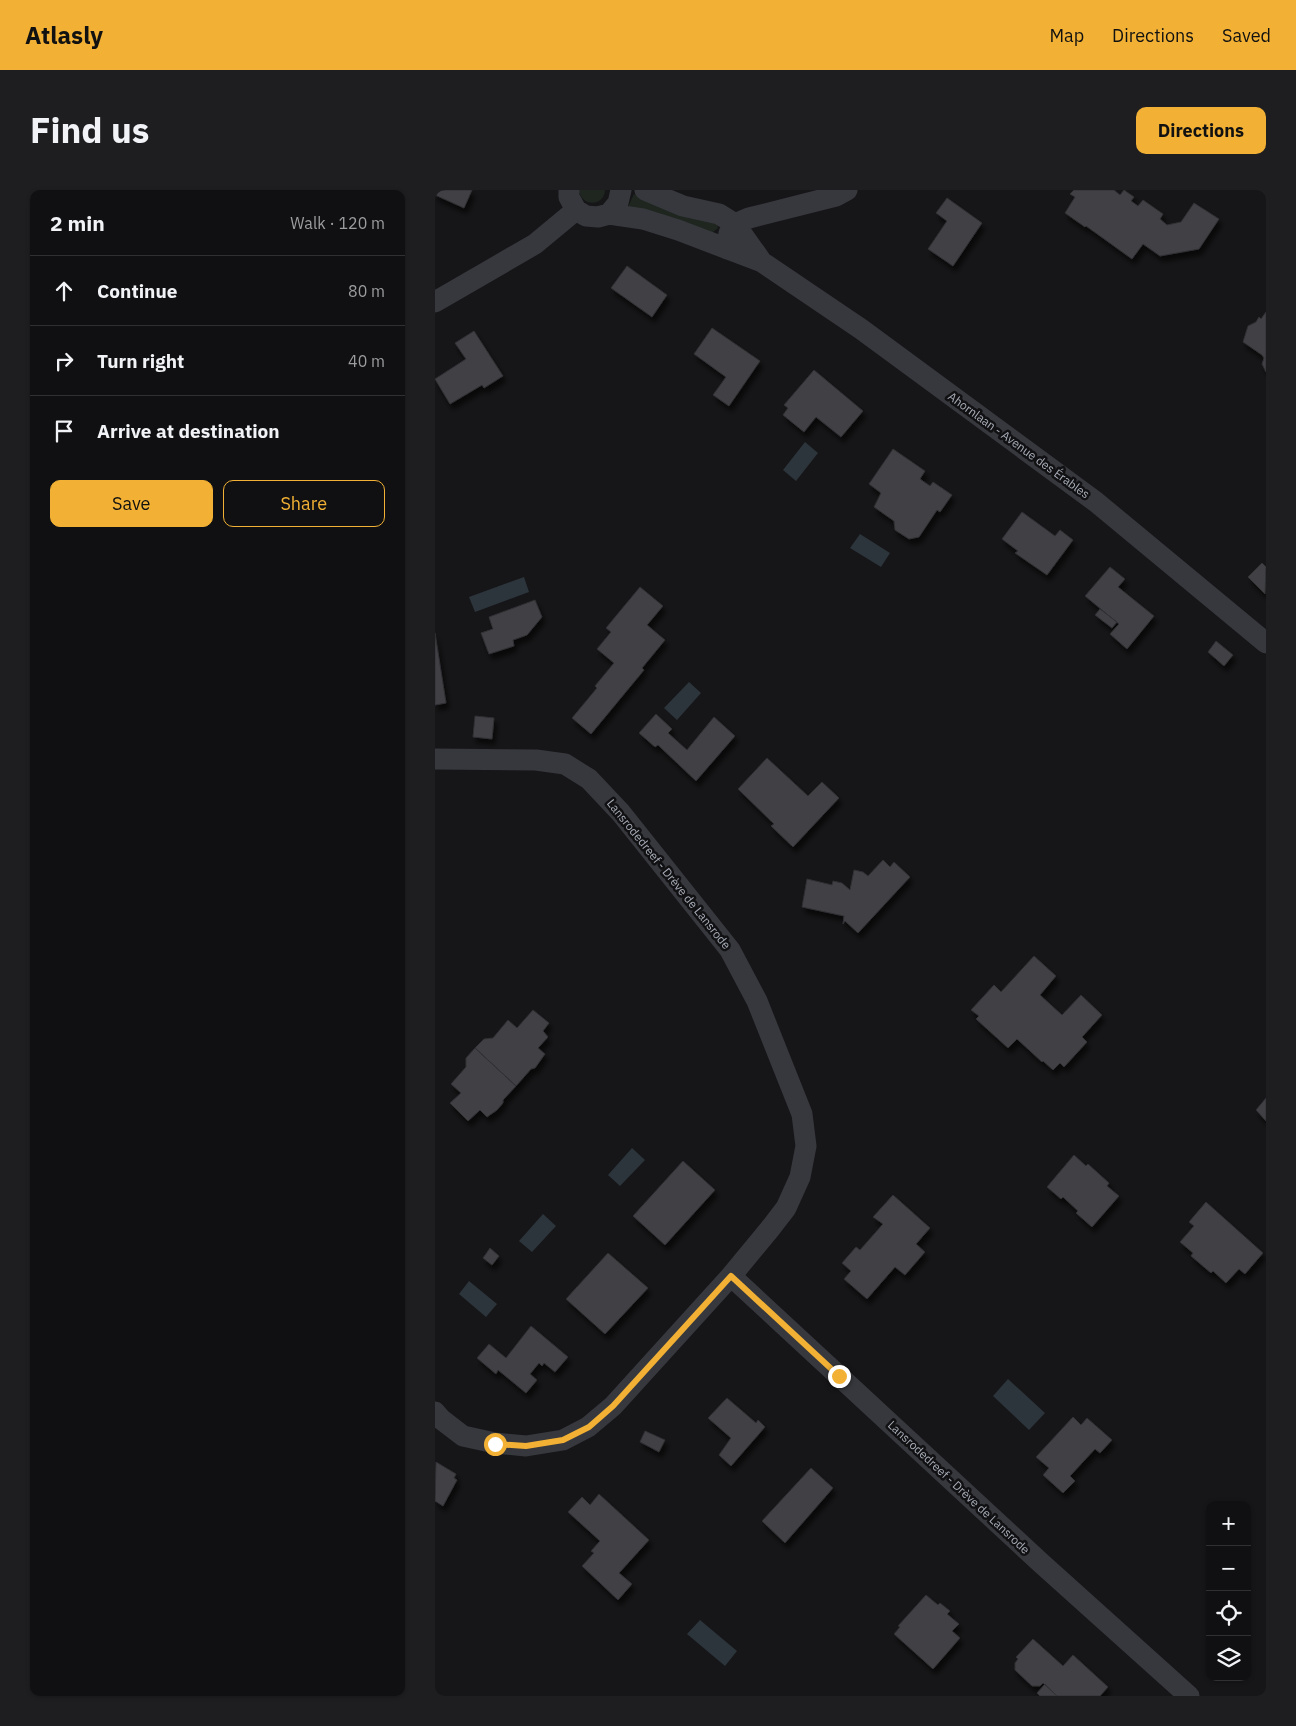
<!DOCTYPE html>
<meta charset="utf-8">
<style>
:root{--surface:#101012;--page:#1e1e20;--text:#f1f3f6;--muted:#9c9d9f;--line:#303032;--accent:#f2b134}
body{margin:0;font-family:"IBM Plex Sans",sans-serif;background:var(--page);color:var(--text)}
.controls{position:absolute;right:15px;bottom:15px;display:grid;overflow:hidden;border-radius:10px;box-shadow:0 1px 4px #0004}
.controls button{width:45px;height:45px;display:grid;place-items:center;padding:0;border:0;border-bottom:1px solid var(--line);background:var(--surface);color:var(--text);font:25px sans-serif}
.stop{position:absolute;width:15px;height:15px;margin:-11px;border:4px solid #f2b134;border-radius:50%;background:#fff}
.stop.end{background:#f2b134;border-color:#fff;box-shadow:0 1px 5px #0008}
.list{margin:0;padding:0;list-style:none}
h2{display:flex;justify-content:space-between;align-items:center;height:65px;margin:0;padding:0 20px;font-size:21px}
h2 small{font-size:16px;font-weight:400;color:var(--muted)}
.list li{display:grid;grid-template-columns:32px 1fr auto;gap:15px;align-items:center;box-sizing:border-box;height:70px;padding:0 20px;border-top:1px solid var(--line)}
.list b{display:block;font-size:19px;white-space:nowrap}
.list em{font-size:16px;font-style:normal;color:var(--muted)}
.actions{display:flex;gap:10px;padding:15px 20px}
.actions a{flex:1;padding:11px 0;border:1px solid var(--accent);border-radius:10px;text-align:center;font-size:18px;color:var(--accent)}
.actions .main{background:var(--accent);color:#111}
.icon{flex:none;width:28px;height:28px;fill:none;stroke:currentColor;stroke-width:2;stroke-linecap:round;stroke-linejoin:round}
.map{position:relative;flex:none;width:831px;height:1506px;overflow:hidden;border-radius:10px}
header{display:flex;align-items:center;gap:30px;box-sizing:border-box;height:70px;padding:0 25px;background:var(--accent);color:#111}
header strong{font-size:24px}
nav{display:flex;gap:28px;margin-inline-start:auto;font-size:18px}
.intro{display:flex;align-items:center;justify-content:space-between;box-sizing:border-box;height:120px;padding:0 30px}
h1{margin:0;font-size:35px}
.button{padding:12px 22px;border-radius:10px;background:var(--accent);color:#111;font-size:18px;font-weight:700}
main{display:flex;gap:30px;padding:0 30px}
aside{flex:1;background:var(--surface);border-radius:10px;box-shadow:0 1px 4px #0004}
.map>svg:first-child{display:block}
</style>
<header>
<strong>Atlasly</strong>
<nav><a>Map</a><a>Directions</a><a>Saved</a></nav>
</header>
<div class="intro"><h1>Find us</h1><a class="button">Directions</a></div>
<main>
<aside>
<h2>2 min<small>Walk · 120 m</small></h2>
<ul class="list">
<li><svg class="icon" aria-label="ahead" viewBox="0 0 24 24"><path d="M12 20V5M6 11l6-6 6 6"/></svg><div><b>Continue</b></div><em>80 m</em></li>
<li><svg class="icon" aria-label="right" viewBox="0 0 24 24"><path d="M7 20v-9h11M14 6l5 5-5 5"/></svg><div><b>Turn right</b></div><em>40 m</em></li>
<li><svg class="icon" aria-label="arrive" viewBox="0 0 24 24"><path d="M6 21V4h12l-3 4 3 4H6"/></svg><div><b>Arrive at destination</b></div></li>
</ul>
<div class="actions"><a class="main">Save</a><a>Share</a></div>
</aside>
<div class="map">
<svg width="831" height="1506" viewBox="0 0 831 1506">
<defs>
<filter id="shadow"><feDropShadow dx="3" dy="5.5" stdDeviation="2.5" flood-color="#0009"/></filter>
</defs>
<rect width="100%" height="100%" fill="#161618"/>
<path fill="#1e261f" d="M144 0H170C169 17 146 17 144 0Z
M199 4 218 12 282 34 283 38 277 43 193 17Z"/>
<path fill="#2c353c" d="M370 252 383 263 361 291 348 280Z
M425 344 455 363 446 377 415 358Z
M89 387 94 402 40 422 34 407Z
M254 492 266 503 242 530 229 518Z
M197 958 210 970 185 996 173 985Z
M108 1024 121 1036 97 1062 84 1051Z
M34 1091 62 1114 51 1127 24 1104Z
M573 1189 610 1223 594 1240 558 1206Z
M265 1430 302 1461 290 1476 252 1444Z"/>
<path fill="#404145" stroke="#303034" filter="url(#shadow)" d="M0 0H37L29 18 0 5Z
M639 0H679L685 5 689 0 699 7 696 11 703 16 708 10 728 24 725 29 732 35 746 32 759 13 784 29 764 59 725 66 708 54 697 69 651 36 650 37 630 23 640 7 635 4Z
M512 8 547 33 518 76 493 59 512 31 501 23Z
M192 76 232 105 217 127 176 98Z
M831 122V182L827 174 829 168 827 165 808 152 813 136 821 132 824 127 826 129Z
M277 138 325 171 294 216 278 205 291 187 259 164Z
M39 141 68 186 49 198 47 195 15 214 0 189 31 169 20 153Z
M379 180 428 221 406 247 381 227 369 242 348 225 353 218 349 215Z
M458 259 490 281 485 289 495 296 498 292 517 305 505 322 502 320 484 347 474 349 460 340 459 331 439 317 446 303 434 294Z
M587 322 620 346 625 340 638 350 612 385 580 363 583 361 567 349Z
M827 373 831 377 830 404 813 387Z
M675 377 690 389 683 397 719 426 692 459 675 444 684 434 650 406Z
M205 397 228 416 212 435 230 450 207 478 209 480 156 544 137 528 162 498 160 496 179 473 162 459 176 442 171 438Z
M100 410 107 427 92 445 78 450 79 456 54 464 46 443 58 439 54 427Z
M665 419 682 432 677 438 660 425Z
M0 443 11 513 0 515Z
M781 451 798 465 789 476 773 462Z
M221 524 237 539 233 543 252 560 279 527 300 546 261 591 223 555 220 557 204 543Z
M40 526 59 528 57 549 38 547Z
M332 568 373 606 387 592 404 608 358 657 336 636 339 634 303 599Z
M448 670 455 677 459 672 475 687 423 743 410 731 408 734 409 726 367 717 372 689 397 695 398 691 407 693 415 700 419 680 428 682 433 686Z
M599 766 621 786 605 805 627 825 646 805 667 825 647 847 652 852 629 877 625 873 618 880 608 871 607 872 582 849 573 858 541 829 544 826 536 820 559 795 566 802Z
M98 820 114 833 108 841 113 847 103 858 110 864 100 878 96 879 81 896 40 858 49 849 58 848 73 830 82 838Z
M40 858 81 896 68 910V913L62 920 52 927 45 920 33 931 15 913 26 903 16 894 31 877V868Z
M831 908V931L821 920Z
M639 965 651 976 653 974 674 993 672 996 684 1006 657 1037 641 1023 643 1021 628 1007 626 1009 612 997Z
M248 971 280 1000 230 1055 198 1026Z
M458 1005 495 1038 481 1054 490 1062 470 1085 460 1077 432 1109 409 1089 416 1081 407 1073 421 1057 425 1060 448 1034 438 1027Z
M771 1012 828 1063 810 1084 804 1079 791 1093 778 1081 776 1083 756 1066 758 1063 745 1052 759 1036 754 1032Z
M55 1058 64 1066 57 1075 48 1068Z
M173 1063 213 1098 170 1144 131 1109Z
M96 1136 133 1167 120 1182 109 1173 107 1176 104 1173 95 1184 102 1190 91 1203 63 1180 61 1184 42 1168 54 1154 71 1168Z
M292 1208 321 1233 323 1230 330 1237 296 1276 284 1265 296 1248 273 1228Z
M638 1227 646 1235 652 1228 677 1250 665 1263 660 1259 635 1286 640 1291 628 1303 608 1285 614 1278 601 1267Z
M210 1241 230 1250 224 1262 205 1252Z
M1 1272 21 1284 19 1288 22 1290 8 1316 0 1311Z
M376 1278 398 1298 350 1353 327 1331Z
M164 1304 214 1350 184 1383 197 1394 183 1410 147 1376 159 1363 156 1361 165 1351 133 1322 147 1307 155 1315Z
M491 1405 503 1415 505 1413 515 1421 512 1424 524 1434 517 1441 525 1448 498 1479 459 1444 465 1437 463 1436Z
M598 1449 628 1476 638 1465 673 1497 665 1506H622L608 1493 605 1496H597L580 1480V1473L583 1469 581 1467Z
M610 1494 622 1506H605L602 1503Z"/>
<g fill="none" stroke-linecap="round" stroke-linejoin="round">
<path stroke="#37383d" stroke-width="21" d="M134 0V7L141 20 151 26 163 27 174 24 208 29 243 40 327 72 426 139 661 312 831 453
M210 0 248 16 284 24 300 34 327 72
M174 24 183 13 186 0
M292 59 294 43 300 34 314 28 401 6 412 0
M0 112 100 54 141 20
M0 569 101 570 130 574 154 589 186 623 295 760 322 811 367 924 371 956 365 987 351 1018 334 1040 296 1086 178 1216 153 1237 128 1250 91 1256 60 1253 28 1246 6 1229 0 1222
M296 1086 606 1373 754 1506"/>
</g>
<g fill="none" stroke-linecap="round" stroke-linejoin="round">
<path stroke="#f2b134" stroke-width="6" d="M60 1254 91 1256 128 1250 154 1237 178 1216 296 1086 404 1186"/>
</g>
<g text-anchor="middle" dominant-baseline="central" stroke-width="5" stroke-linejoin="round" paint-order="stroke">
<g font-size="12" fill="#a8adb8" stroke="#111113">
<text transform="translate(584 255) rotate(36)">Ahornlaan - Avenue des Érables</text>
<text transform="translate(234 684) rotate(51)">Lansrodedreef - Drève de Lansrode</text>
<text transform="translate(524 1297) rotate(43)">Lansrodedreef - Drève de Lansrode</text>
</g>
</g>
</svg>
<div class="controls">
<button>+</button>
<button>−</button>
<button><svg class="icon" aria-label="locate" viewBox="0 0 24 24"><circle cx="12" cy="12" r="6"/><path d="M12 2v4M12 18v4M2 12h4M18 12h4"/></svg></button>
<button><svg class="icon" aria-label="layers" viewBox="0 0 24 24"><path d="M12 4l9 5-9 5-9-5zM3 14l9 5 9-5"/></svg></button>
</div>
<div class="stop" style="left:60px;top:1254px"></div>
<div class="stop end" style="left:404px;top:1186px"></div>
</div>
</main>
